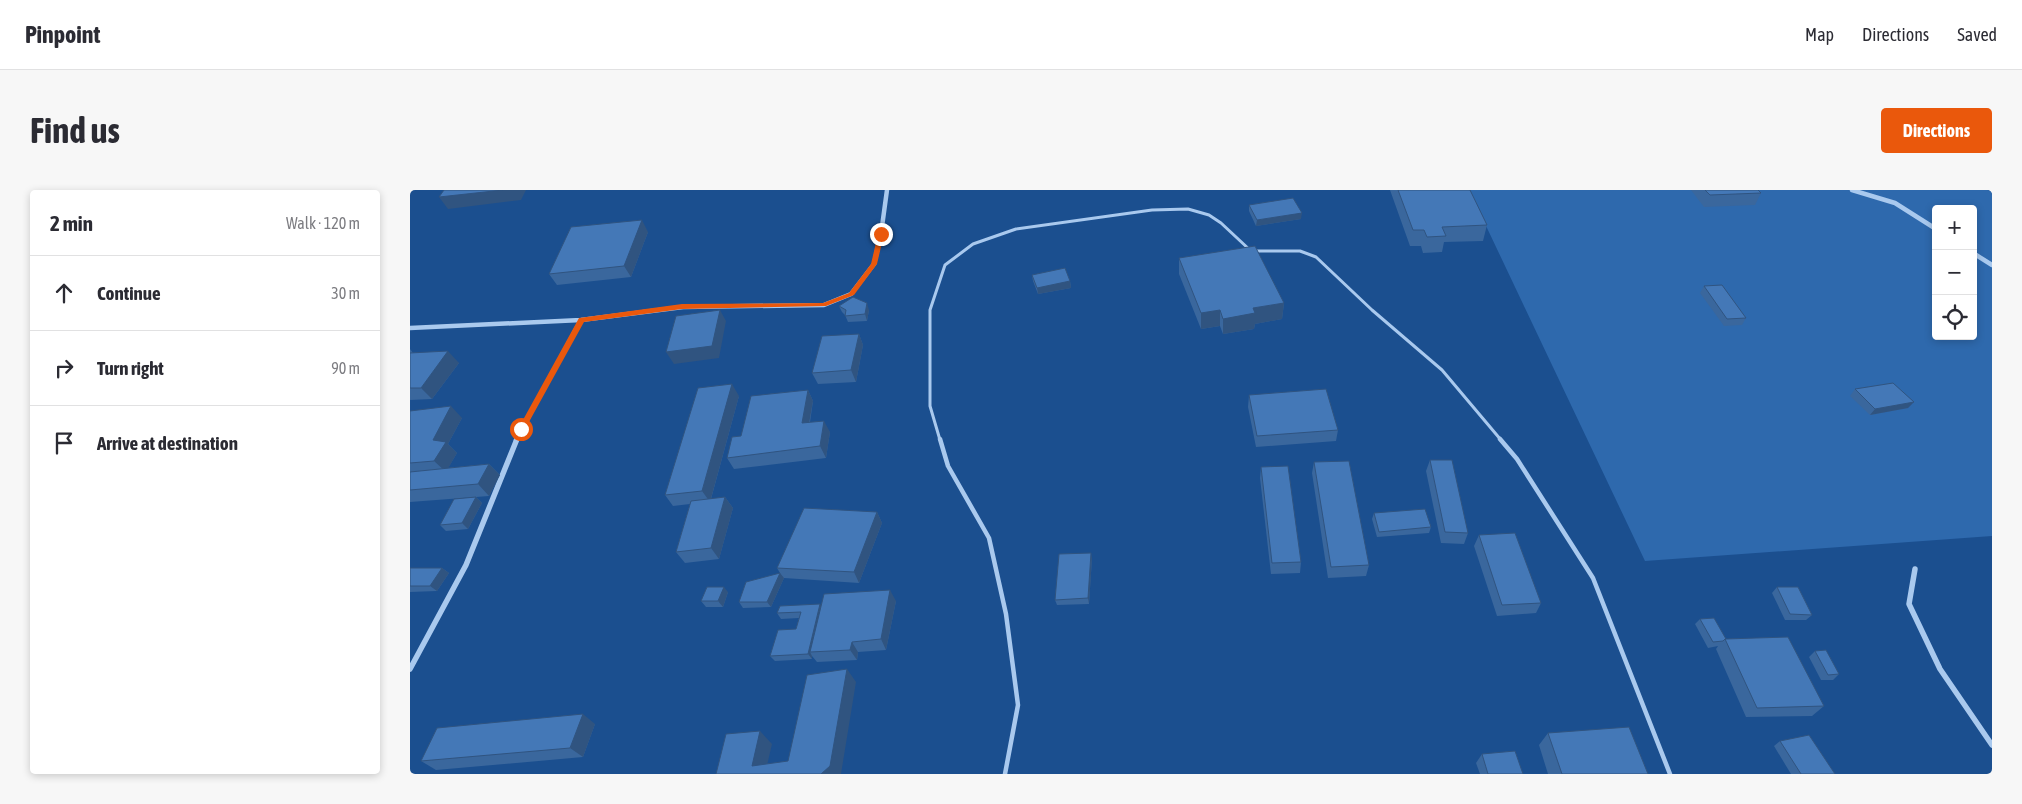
<!DOCTYPE html>
<meta charset="utf-8">
<style>
:root{--surface:#fff;--page:#f7f7f7;--text:#2b2b33;--muted:#7c7c81;--line:#e1e1e2;--accent:#ea580c}
body{margin:0;font-family:"Asap Condensed",sans-serif;background:var(--page);color:var(--text)}
.controls{position:absolute;right:15px;top:15px;display:grid;overflow:hidden;border-radius:5px;box-shadow:0 2px 8px #0003}
.controls button{width:45px;height:45px;display:grid;place-items:center;padding:0;border:0;border-bottom:1px solid var(--line);background:var(--surface);color:var(--text);font:25px sans-serif}
.stop{position:absolute;width:15px;height:15px;margin:-11px;border:4px solid #ea580c;border-radius:50%;background:#fff}
.stop.end{background:#ea580c;border-color:#fff;box-shadow:0 1px 5px #0008}
.list{margin:0;padding:0;list-style:none}
h2{display:flex;justify-content:space-between;align-items:center;height:65px;margin:0;padding:0 20px;font-size:21px}
h2 small{font-size:16px;font-weight:400;color:var(--muted)}
.list li{display:grid;grid-template-columns:32px 1fr auto;gap:15px;align-items:center;box-sizing:border-box;height:75px;padding:0 20px;border-top:1px solid var(--line)}
.list b{display:block;font-size:19px;white-space:nowrap}
.list em{font-size:16px;font-style:normal;color:var(--muted)}
.icon{flex:none;width:28px;height:28px;fill:none;stroke:currentColor;stroke-width:2;stroke-linecap:round;stroke-linejoin:round}
.map{position:relative;flex:none;width:1582px;height:584px;overflow:hidden;border-radius:5px}
header{display:flex;align-items:center;gap:30px;box-sizing:border-box;height:70px;padding:0 25px;background:var(--surface);border-bottom:1px solid var(--line)}
header strong{font-size:24px}
nav{display:flex;gap:28px;margin-inline-start:auto;font-size:18px}
.intro{display:flex;align-items:center;justify-content:space-between;box-sizing:border-box;height:120px;padding:0 30px}
h1{margin:0;font-size:35px}
.button{padding:12px 22px;border-radius:5px;background:var(--accent);color:#fff;font-size:18px;font-weight:700}
main{display:flex;gap:30px;padding:0 30px}
aside{flex:1;background:var(--surface);border-radius:5px;box-shadow:0 2px 8px #0003}
.map>svg:first-child{display:block}
</style>
<header>
<strong>Pinpoint</strong>
<nav><a>Map</a><a>Directions</a><a>Saved</a></nav>
</header>
<div class="intro"><h1>Find us</h1><a class="button">Directions</a></div>
<main>
<aside>
<h2>2 min<small>Walk · 120 m</small></h2>
<ul class="list">
<li><svg class="icon" aria-label="ahead" viewBox="0 0 24 24"><path d="M12 20V5M6 11l6-6 6 6"/></svg><div><b>Continue</b></div><em>30 m</em></li>
<li><svg class="icon" aria-label="right" viewBox="0 0 24 24"><path d="M7 20v-9h11M14 6l5 5-5 5"/></svg><div><b>Turn right</b></div><em>90 m</em></li>
<li><svg class="icon" aria-label="arrive" viewBox="0 0 24 24"><path d="M6 21V4h12l-3 4 3 4H6"/></svg><div><b>Arrive at destination</b></div></li>
</ul>
</aside>
<div class="map">
<svg width="1582" height="584" viewBox="0 0 1582 584">
<rect width="100%" height="100%" fill="#1b4f8f"/>
<path fill="#2e69ad" fill-rule="evenodd" d="M1059 0H1582V346L1235 371ZM1526 19H1563V146H1526Z"/>
<g fill="none" stroke-linecap="round" stroke-linejoin="round">
<path stroke="#a9c9ee" stroke-width="3" d="M530 250 520 216V120L535 75 563 54 606 39 742 20 778 19 799 25 811 33 841 61H890L906 67 962 120 1032 180 1091 250"/>
<path stroke="#a9c9ee" stroke-width="4.5" d="M530 249 538 276 579 348 596 424 608 515 595 584
M1090 249 1107 269 1183 388 1260 584"/>
<path stroke="#a9c9ee" stroke-width="4.5" d="M1442 0 1485 13 1526 39
M1563 63 1582 75
M0 138 171 130 273 117 414 115 441 104 464 74 471 44 477 0
M106 250 171 130"/>
<path stroke="#a9c9ee" stroke-width="5.5" d="M1505 379 1499 414 1530 479 1582 555
M0 479 56 375 107 249"/>
</g>
<path fill="#3a679d" d="M980 0H1060L1077 35 1073 51 1034 52 1032 62 1013 63 1011 56H1000Z
M1281 0H1348L1351 3 1345 15 1294 17Z
M839 15 891 29 846 36 839 21Z
M238 42 221 87 147 95 139 84Z
M769 68 874 113 872 129 845 134 844 139 813 144 810 136 791 139 769 84Z
M622 85 660 91 661 98 628 104 623 91Z
M1294 96 1336 128 1332 135 1314 136 1290 103Z
M429 116 459 120 457 131 438 132 435 125 432 122Z
M449 144 453 155 446 192 408 194 402 183Z
M0 159 3 163 49 173 22 209 0 210Z
M1445 199 1498 218 1460 225 1440 206Z
M398 200 403 211 400 232 420 242 416 268 324 279 317 268 331 246Z
M839 205 928 240 926 251 846 257 838 217Z
M329 206 301 309 315 307 323 318 309 369 275 373 266 362 280 314 263 316 255 305Z
M0 221 52 228 38 254 47 263 38 278 79 274 90 285 79 306 0 312Z
M1020 270 1058 343 1054 354 1031 353 1016 281Z
M904 272 959 375 956 386 918 388 902 283Z
M851 277 891 372 890 383 861 384 850 288Z
M66 307 72 313 58 339 36 341 30 335Z
M467 322 472 333 449 393 374 388 361 417 333 418 329 412 370 383 367 378Z
M964 323 1021 337 1019 343 967 347 962 329Z
M1069 345 1131 413 1126 423 1087 426 1064 356Z
M682 368 679 414 647 415 645 410Z
M0 378H32L39 383 27 401 0 402Z
M1367 397 1402 425 1396 430H1375L1362 403Z
M318 402 313 417H296L291 411Z
M486 411 476 460 448 462 447 470 407 472 402 466V469L365 471 360 466 386 439 389 428 371 429 367 423 411 416Z
M1290 429 1316 449 1414 516 1402 526 1336 527 1306 459 1308 456 1298 458 1285 434Z
M1405 461 1429 484 1423 490H1411L1399 467Z
M185 534 173 567 26 580 11 571Z
M1138 543 1238 584H1138L1129 555Z
M1370 551 1425 584H1381L1364 556Z
M1072 564 1113 584H1070L1066 573Z"/>
<path fill="#305480" d="M93 0H116L111 10 38 19 29 7Z
M892 23 891 29 846 36 847 30Z
M232 30 238 42 221 87 214 76Z
M660 91 661 98 628 104 627 98Z
M457 113 459 120 457 131 455 124Z
M874 113 872 129 845 134 844 139 813 144V129L843 118Z
M310 120 316 131 309 168 264 174 256 162Z
M810 120V136L791 139V123Z
M449 144 453 155 446 192 441 180Z
M38 161 49 173 22 209 11 198Z
M322 194 329 206 300 312 292 301Z
M398 200 403 211 397 245 392 233Z
M1504 212 1498 218 1460 225 1465 219Z
M41 216 52 228 38 254 47 263 36 282 24 271 23 250Z
M414 231 420 242 416 268 410 256Z
M79 274 90 285 79 306 68 294Z
M66 307 72 313 58 339 52 333Z
M315 307 323 318 309 369 301 358Z
M467 322 472 333 449 393 444 382Z
M681 363 682 368 679 414 678 408Z
M32 378 39 383 27 401 20 396Z
M370 383 374 388 361 417 357 412Z
M314 397 318 402 313 417 308 411Z
M480 400 486 411 476 460 471 449Z
M410 414 414 419 400 462 402 466V469L398 464Z
M442 452 448 462 447 470 440 460Z
M437 479 446 492 431 584H411Z
M173 524 185 534 173 567 160 558Z
M350 541 362 554 355 584 342 576Z"/>
<path fill="#4478b7" stroke="#305480" d="M34 0H93L29 7Z
M988 0H1060L1077 35 1032 37 1036 46 1017 47 1014 40H1003Z
M1295 0H1348L1351 3 1300 5Z
M883 8 892 23 847 30 839 15Z
M232 30 214 76 139 84 161 37Z
M845 56 874 113 843 118 845 123 813 129 810 120 791 123 769 68Z
M655 78 660 91 627 98 622 85Z
M1312 95 1336 128 1317 129 1294 96Z
M443 107 457 113 455 124 435 126 436 120 429 116Z
M310 120 302 156 256 162 266 126Z
M449 144 441 180 402 183 412 146Z
M38 161 11 198H0V163Z
M1483 193 1504 212 1465 219 1445 199Z
M322 194 292 301 255 305 288 198Z
M916 199 928 240 847 246 839 205Z
M398 200 392 233 414 231 410 256 317 268 322 247 331 246 341 206Z
M41 216 23 250 36 252 24 271 0 273V221Z
M1020 270H1042L1058 343 1035 342Z
M939 271 959 375 921 377 904 272Z
M79 274 68 294 0 300V282Z
M878 276 891 372 862 373 851 277Z
M66 307 52 333 30 335 44 309Z
M315 307 301 358 266 362 281 311Z
M394 318 467 322 444 382 367 378Z
M1015 319 1021 337 969 342 964 323Z
M1105 343 1131 413 1092 415 1069 345Z
M681 363 678 408 645 410 649 364Z
M0 378H32L20 396H0Z
M370 383 357 412H329L336 392Z
M297 397H314L308 411H291Z
M1367 397H1388L1402 425 1380 424Z
M480 400 471 449 442 452 440 460 400 462 414 404Z
M410 414 398 464 360 466 368 440 386 439 391 422 367 423 370 416Z
M1304 428 1316 449H1315L1313 451 1303 452 1290 429Z
M1378 447 1414 516 1347 518 1315 449Z
M1416 460 1429 484 1418 485 1405 461Z
M437 479 420 576 411 584H306L316 544 350 541 342 576 378 571 397 485Z
M173 524 160 558 11 571 27 538Z
M1219 537 1238 584H1152L1138 543Z
M1399 545 1425 584H1391L1370 551Z
M1105 561 1113 584H1078L1072 564Z"/>
<path fill="#ea580c" d="M471 43 474 44 467 74 444 105 416 116 272 119 174 132 114 241H109L108 239 169 128 272 114 413 113 439 103 461 74 468 44Z"/>
</svg>
<div class="controls">
<button>+</button>
<button>−</button>
<button><svg class="icon" aria-label="locate" viewBox="0 0 24 24"><circle cx="12" cy="12" r="6"/><path d="M12 2v4M12 18v4M2 12h4M18 12h4"/></svg></button>
</div>
<div class="stop" style="left:111px;top:239px"></div>
<div class="stop end" style="left:471px;top:44px"></div>
</div>
</main>
